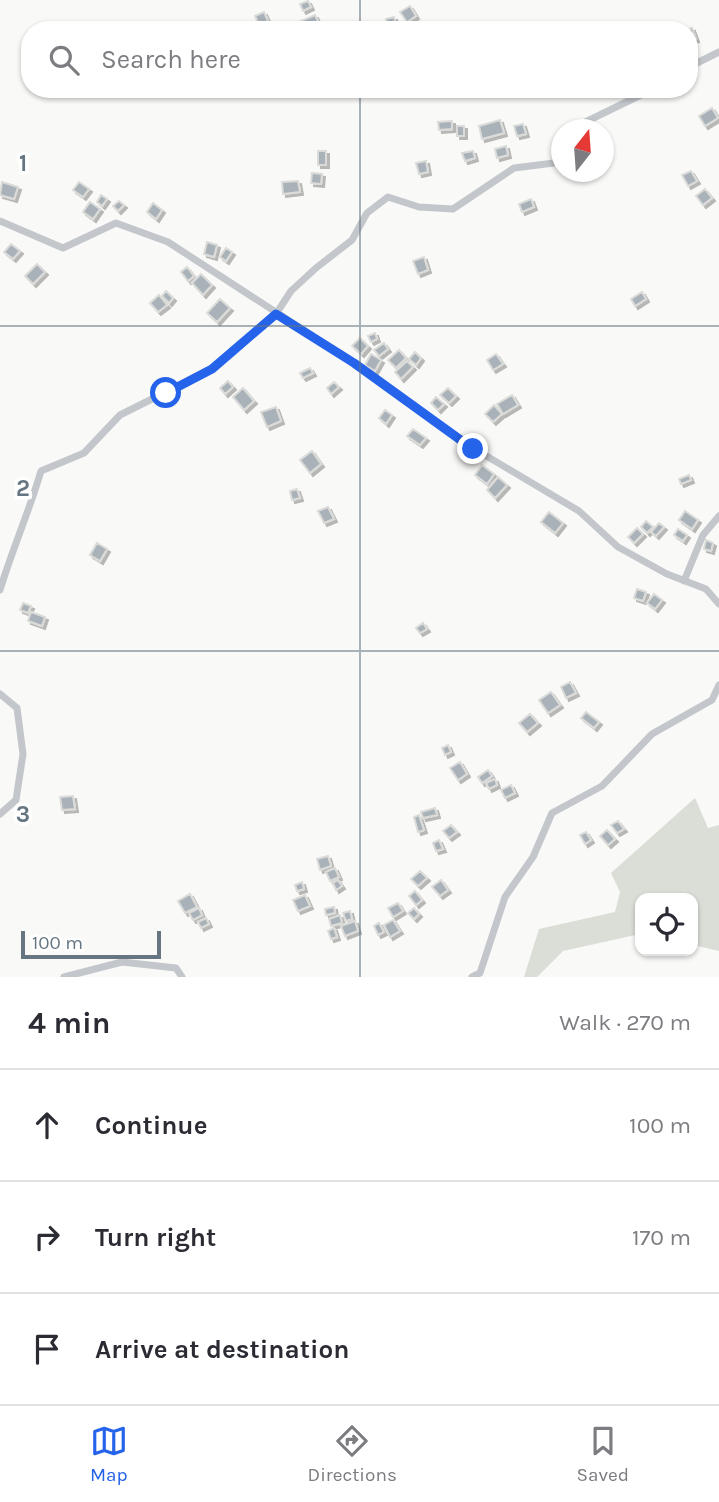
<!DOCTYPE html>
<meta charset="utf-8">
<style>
:root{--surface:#fff;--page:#f2f2f3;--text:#2b2b33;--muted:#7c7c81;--line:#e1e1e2;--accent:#2563eb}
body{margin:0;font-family:Karla,sans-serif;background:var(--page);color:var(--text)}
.controls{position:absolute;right:21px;bottom:21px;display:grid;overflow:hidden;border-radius:14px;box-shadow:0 2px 5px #0004}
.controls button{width:63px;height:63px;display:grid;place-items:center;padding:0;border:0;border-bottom:2px solid var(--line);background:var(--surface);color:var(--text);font:35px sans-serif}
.compass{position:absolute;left:551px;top:119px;width:63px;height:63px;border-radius:50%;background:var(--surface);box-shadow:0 2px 5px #0004;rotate:17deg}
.scale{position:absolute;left:21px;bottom:18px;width:140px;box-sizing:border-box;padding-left:7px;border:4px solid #657682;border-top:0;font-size:19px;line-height:24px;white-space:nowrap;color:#657682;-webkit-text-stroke:5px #fff;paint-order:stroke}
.stop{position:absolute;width:21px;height:21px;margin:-16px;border:5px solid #2563eb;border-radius:50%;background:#fff}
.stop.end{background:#2563eb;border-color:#fff;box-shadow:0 2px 7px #0008}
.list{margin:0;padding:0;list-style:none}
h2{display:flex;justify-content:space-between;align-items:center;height:91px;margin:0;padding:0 28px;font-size:30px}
h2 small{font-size:23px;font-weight:400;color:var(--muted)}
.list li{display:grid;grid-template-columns:46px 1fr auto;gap:21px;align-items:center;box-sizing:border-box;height:112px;padding:0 28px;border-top:2px solid var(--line)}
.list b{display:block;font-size:26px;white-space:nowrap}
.list em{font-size:23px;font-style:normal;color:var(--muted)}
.icon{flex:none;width:38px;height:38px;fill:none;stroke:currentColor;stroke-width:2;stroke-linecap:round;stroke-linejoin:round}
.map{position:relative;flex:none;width:719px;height:977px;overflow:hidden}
.search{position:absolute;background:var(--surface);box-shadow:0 2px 5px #0004;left:21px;right:21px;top:21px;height:77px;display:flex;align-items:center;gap:18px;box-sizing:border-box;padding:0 24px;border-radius:28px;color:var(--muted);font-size:26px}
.sheet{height:427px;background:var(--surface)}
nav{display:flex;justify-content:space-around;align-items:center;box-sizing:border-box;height:98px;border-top:2px solid var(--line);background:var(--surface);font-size:19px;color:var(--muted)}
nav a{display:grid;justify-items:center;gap:4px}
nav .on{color:var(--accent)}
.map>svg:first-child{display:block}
</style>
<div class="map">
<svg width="719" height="977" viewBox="0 0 719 977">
<defs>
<filter id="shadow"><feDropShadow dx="3" dy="3" stdDeviation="0" flood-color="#0004"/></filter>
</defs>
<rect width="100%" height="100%" fill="#f9f9f7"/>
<path fill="#daded6" d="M695 798 708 828 719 825V951L693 945V898H640V934L563 951 537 977H524L539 929 615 912 620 892 611 873Z"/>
<path fill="#a9b2b8" stroke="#dbdbd9" stroke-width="2" filter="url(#shadow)" d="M308 1 311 7 303 11 300 4Z
M410 6 416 16 407 22 400 12Z
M264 12 268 21 259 25 255 16Z
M315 15 320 26 305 30 301 21Z
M394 17 396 26 387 27 386 19Z
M692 28 696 39 689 41 688 30Z
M712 108 718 118 705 126 699 116Z
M500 120 504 133 482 139 479 126Z
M452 121V129L439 130 438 122Z
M523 124 526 134 517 136 514 126Z
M457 126H464V136H457Z
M506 146 508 155 497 158 495 149Z
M318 151H326V165H318Z
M473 151 475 158 465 161 462 153Z
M426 161 428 172 419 174 416 163Z
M691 171 697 181 688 186 682 175Z
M312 173 322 174 321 184 311 183Z
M298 181 300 192 283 194 282 182Z
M2 182 18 187 14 199 0 195Z
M79 182 89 189 83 197 73 190Z
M705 189 712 198 703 205 696 196Z
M101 195 107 199 102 206 97 202Z
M531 199 534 207 522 212 519 204Z
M119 201 124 205 118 211 113 206Z
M90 202 100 209 93 219 83 212Z
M153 203 162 210 156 219 147 212Z
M207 242 217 245 214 257 204 254Z
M11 244 20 251 13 259 4 252Z
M226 248 232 252 226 261 220 257Z
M424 257 428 270 418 274 413 261Z
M37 264 45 272 33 284 25 276Z
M187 267 194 276 188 281 181 272Z
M201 274 212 285 203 295 192 283Z
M166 291 173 298 169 303 162 296Z
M642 292 646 299 635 306 631 299Z
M159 295 167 305 158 312 150 303Z
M220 299 230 308 217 322 207 313Z
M375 333 377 339 371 342 368 336Z
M360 338 368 346 361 354 352 346Z
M384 343 388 349 379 356 374 350Z
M399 350 406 358 396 368 388 360Z
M415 352 421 358 416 365 409 359Z
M371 354 381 360 375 371 365 365Z
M496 354 503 364 493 370 487 360Z
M407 361 413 367 401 379 395 372Z
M310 368 313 373 303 378 300 373Z
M228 381 233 387 225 394 220 388Z
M334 382 339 387 331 394 327 388Z
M243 388 254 401 244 410 233 397Z
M448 388 456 396 449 403 440 395Z
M512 395 518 405 503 414 497 404Z
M436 397 444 404 438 410 431 403Z
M494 405 502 414 493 422 485 414Z
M276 407 281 421 267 427 261 412Z
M385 410 392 415 386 424 379 418Z
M413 429 426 438 420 445 407 436Z
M312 451 321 464 310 473 300 460Z
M482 465 494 474 487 484 475 475Z
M689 475 691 480 681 484 679 479Z
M498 477 507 485 495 498 487 490Z
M297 489 300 498 292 500 290 491Z
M328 507 334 519 324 523 318 511Z
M685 511 698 520 692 529 679 520Z
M549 512 563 523 555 533 541 522Z
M646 521 653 527 647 533 641 527Z
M659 523 664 527 656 536 651 532Z
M637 528 643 534 634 543 628 537Z
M678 529 687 535 683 541 674 535Z
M706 540 713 543 711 551 704 549Z
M97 543 107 549 100 561 90 555Z
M637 589 646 592 643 601 634 598Z
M654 594 662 600 655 609 647 603Z
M23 603 31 606 28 613 20 610Z
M31 612 45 617 42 626 28 621Z
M423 623 427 629 420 633 416 628Z
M570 682 576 693 566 698 561 687Z
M551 692 560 705 548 713 539 700Z
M586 712 599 722 594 728 581 718Z
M530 714 538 723 527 732 519 723Z
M448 745 451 752 445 755 442 748Z
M460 762 467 774 458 780 450 768Z
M488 770 492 776 482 783 478 777Z
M495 779 497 785 489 789 486 783Z
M511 785 515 793 505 798 501 790Z
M73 796 75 809 62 810 60 797Z
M435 808 437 815 423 818 421 812Z
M419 815 424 830 418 832 414 817Z
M618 821 624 829 617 833 611 825Z
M451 825 457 832 449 838 443 831Z
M607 830 615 839 608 845 600 836Z
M586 832 591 840 585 844 580 835Z
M439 840 443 849 436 851 433 843Z
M328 856 331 866 320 870 317 859Z
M335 868 339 877 330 881 326 872Z
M420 871 427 878 418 886 411 879Z
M338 880 342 886 336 890 333 883Z
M441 880 448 890 440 896 432 887Z
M302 882 304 889 297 891 295 885Z
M415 891 422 900 416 905 409 896Z
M190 894 197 907 185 913 178 901Z
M305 895 310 906 298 911 293 900Z
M398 903 403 911 393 917 388 908Z
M334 907 335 913 326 915 325 909Z
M199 908 202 915 193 920 189 913Z
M414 908 419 914 414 919 408 913Z
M350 911 352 919 346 921 343 913Z
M340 915 342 923 331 926 329 919Z
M206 918 209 924 201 928 198 922Z
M393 920 400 931 390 937 384 925Z
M355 921 358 931 345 936 341 926Z
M379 923 384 932 378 935 374 926Z
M334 928 337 937 331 939 328 931Z"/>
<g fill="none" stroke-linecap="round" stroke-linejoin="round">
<path stroke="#c3c7cb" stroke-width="7" d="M689 67 719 52
M569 130 653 89
M0 221 63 248 116 223 168 242 354 363 473 448 579 511 618 547 667 574 706 589 719 604
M684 581 703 535 719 516
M0 590C12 550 29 512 41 471L84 453 120 415 212 369 276 314 291 291 316 268 352 240 367 213 388 197 419 207 453 209 514 168 554 163 562 146
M0 694 17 708 23 754 16 800 0 814
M64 977 122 962 176 968 182 977
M472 977 480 973 505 897 533 857 552 813 602 786 652 734 712 700 719 685"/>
</g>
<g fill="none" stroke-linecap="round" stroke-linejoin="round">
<path stroke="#2563eb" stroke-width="9" d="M166 393 212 369 276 314 354 363 473 449"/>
</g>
<path fill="none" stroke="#657682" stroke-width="2" stroke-opacity="0.55" d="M360 0V30M360 89V977M0 326H719M0 651H719"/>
<g font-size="23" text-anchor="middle" font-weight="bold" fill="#657682" stroke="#fff" stroke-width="7" stroke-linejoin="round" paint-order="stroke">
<text x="23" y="171">1</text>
<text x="23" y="496">2</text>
<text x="23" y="822">3</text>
</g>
</svg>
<div class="controls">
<button><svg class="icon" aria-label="locate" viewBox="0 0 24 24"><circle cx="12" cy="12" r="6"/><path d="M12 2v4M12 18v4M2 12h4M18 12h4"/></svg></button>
</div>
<svg class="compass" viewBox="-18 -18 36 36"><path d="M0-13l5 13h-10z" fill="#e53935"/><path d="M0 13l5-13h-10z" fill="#7c7c81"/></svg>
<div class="scale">100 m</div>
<div class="stop" style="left:166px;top:393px"></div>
<div class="stop end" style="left:473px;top:449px"></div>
<div class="search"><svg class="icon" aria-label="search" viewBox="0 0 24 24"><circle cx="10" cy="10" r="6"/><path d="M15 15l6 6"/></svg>Search here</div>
</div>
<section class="sheet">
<h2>4 min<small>Walk · 270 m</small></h2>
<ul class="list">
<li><svg class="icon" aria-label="ahead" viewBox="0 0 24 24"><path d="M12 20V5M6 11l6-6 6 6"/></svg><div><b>Continue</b></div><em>100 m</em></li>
<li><svg class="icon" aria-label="right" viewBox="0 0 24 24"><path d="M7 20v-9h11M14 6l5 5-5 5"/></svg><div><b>Turn right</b></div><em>170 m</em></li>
<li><svg class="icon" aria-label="arrive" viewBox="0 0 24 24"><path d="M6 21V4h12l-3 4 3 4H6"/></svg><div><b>Arrive at destination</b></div></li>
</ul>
</section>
<nav>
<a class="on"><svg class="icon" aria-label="map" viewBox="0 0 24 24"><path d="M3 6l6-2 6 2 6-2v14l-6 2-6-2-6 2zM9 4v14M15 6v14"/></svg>Map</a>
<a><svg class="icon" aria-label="directions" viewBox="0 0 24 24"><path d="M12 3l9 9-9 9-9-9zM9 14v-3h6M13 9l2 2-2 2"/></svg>Directions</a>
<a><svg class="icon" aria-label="saved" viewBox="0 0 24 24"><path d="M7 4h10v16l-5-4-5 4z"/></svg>Saved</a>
</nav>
